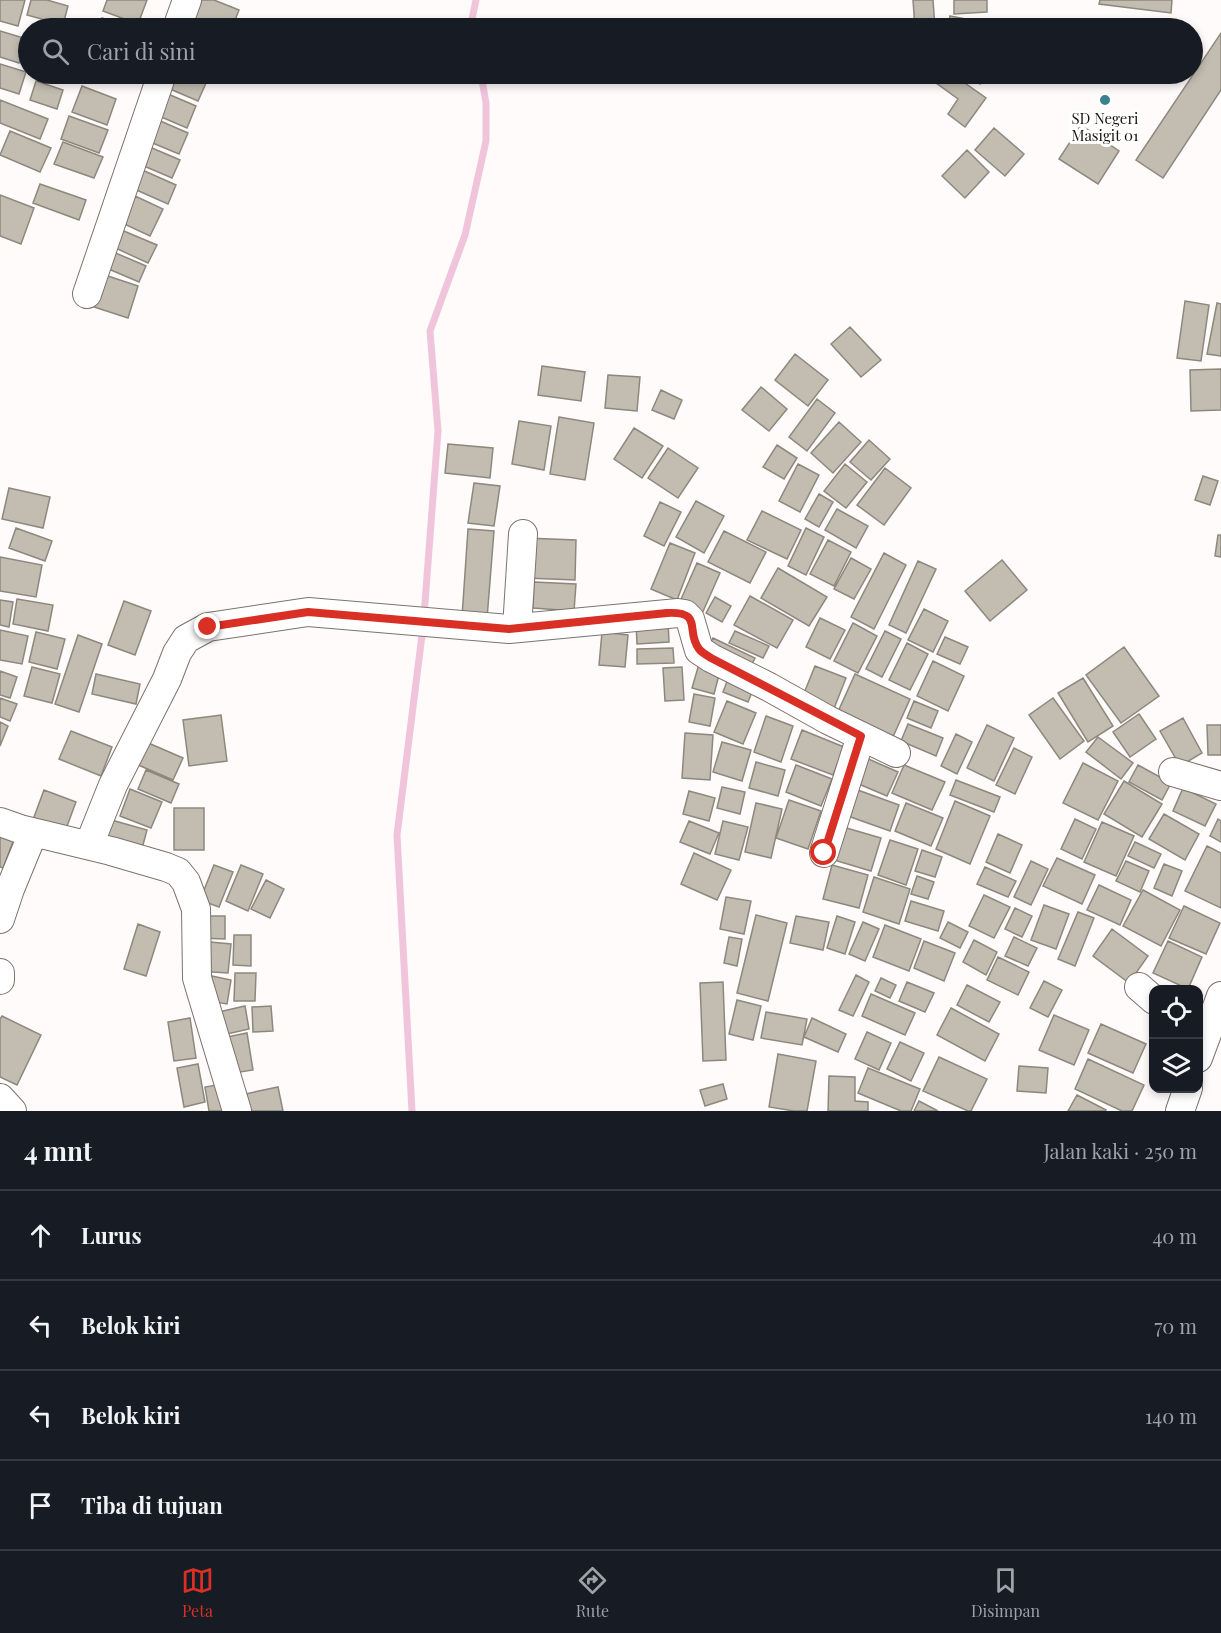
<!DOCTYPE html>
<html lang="id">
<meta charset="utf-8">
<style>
:root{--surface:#171b24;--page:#242831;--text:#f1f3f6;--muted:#9ea1a6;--line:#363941;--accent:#d93025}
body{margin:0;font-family:"Playfair Display",serif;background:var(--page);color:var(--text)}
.controls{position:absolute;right:18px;bottom:18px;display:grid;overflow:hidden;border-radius:12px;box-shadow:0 3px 9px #0003}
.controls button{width:54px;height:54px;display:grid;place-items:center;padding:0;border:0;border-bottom:2px solid var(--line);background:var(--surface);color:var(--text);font:30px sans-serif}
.stop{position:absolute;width:18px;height:18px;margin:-14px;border:4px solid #d93025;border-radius:50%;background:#fff}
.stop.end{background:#d93025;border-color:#fff;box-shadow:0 2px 6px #0008}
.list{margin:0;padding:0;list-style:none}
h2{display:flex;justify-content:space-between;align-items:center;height:78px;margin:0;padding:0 24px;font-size:26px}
h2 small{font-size:20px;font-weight:400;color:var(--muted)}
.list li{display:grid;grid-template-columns:39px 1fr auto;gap:18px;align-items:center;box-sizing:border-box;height:90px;padding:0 24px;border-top:2px solid var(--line)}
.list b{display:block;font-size:22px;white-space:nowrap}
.list em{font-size:20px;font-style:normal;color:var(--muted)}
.icon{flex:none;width:33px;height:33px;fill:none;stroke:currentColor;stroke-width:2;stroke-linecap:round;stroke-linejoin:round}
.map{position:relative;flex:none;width:1221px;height:1111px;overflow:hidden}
.search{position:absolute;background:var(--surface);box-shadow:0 3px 9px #0003;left:18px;right:18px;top:18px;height:66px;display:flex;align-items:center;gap:15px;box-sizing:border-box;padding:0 21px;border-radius:33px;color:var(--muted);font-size:22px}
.sheet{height:438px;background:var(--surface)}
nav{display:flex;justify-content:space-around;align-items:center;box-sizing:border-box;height:84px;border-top:2px solid var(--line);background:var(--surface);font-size:16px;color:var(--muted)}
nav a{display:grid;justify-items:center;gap:3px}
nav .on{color:var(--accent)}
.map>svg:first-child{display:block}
</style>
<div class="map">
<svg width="1221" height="1111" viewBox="0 0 1221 1111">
<rect width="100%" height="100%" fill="#fefbfa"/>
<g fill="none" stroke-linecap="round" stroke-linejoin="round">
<path stroke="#f0c5dc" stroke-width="7" d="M472 28 471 24 476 0
M424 616 438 431 430 331 465 235 486 141V103L481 74
M412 1111 397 835 423 627"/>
</g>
<path fill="#c2bcb1" stroke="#8d887e" stroke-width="1.5" d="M0 0H25L18 26 0 21Z
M31 0H47L68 6 63 25 27 15Z
M107 0H147L138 24 103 11Z
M193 0H214L239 10 232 28H202L185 21Z
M913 0H933L935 28H915Z
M954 0H987V12L954 14Z
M1100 0H1172L1171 13 1099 4Z
M950 16 987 23 986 28H948Z
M102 18 132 28H98Z
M0 31 27 39 19 63 0 57Z
M1221 33V90L1163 178 1136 160Z
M0 64 26 72 19 94 0 88Z
M53 74H78L76 81Z
M168 74H189L207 81 198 101 163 86Z
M936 74H952L986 98 965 127 948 114 958 99 932 80Z
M962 74H986L980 84Z
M36 81 63 90 57 109 30 100Z
M82 86 116 99 107 125 72 112Z
M161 91 196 106 187 128 152 113Z
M0 100 48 119 40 139 0 123Z
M69 116 108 130 99 153 61 139Z
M151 117 188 133 179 154 143 139Z
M1081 125 1119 151 1098 184 1059 159Z
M994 128 1024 154 1005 176 975 150Z
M10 131 51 148 40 172 0 155Z
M63 142 103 157 94 178 54 164Z
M145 145 180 160 172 178 137 163Z
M967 150 989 172 965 198 942 176Z
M140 169 176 185 168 204 132 188Z
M40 184 86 200 79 220 33 203Z
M0 195 34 208 21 244 0 236Z
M135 196 163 209 150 236 122 223Z
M119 229 157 245 148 263 111 246Z
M111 251 146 266 139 282 104 267Z
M96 272 138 286 128 318 85 304Z
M1185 301 1209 305 1201 361 1177 358Z
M1217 303 1221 304V356L1207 354Z
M850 327 881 360 861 377 831 344Z
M795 354 828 380 808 406 775 380Z
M542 366 585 372 581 401 538 395Z
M1221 369V410L1191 411 1190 370Z
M608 375 640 377 637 411 605 408Z
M761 387 787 409 769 431 742 410Z
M661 390 682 400 674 419 652 410Z
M817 399 835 413 807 451 789 437Z
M559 417 594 423 585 480 550 474Z
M519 421 551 426 544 470 512 464Z
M839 422 861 442 833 473 811 453Z
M634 428 663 446 642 478 614 459Z
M869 440 890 459 871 480 850 462Z
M448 444 493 448 490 478 445 473Z
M777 445 797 458 784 479 763 467Z
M668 448 698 468 678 498 648 478Z
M798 464 819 475 800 512 779 501Z
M845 464 867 482 846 508 824 491Z
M885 468 911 488 884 525 857 505Z
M1203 476 1218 481 1210 505 1195 500Z
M474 483 500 486 494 526 468 523Z
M9 488 50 497 43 528 2 519Z
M819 494 833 502 819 527 805 519Z
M696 501 724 516 704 553 676 537Z
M660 502 681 512 664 546 644 536Z
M837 509 868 526 856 548 825 530Z
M762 511 801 530 787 559 747 540Z
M16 528 52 541 45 561 9 548Z
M806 528 824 537 806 575 788 566Z
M468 529 494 531 487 619 462 617Z
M724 531 766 552 750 583 708 562Z
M1218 535H1221V557L1215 556Z
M526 538 576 540 575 580 525 578Z
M828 540 851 552 834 586 810 574Z
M670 543 695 553 677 600 651 589Z
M884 553 906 565 874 629 851 617Z
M0 557 42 565 36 597 0 591Z
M851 558 871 569 854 599 834 589Z
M1002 560 1027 590 990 621 965 591Z
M918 561 936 569 906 633 889 625Z
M697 563 720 573 701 616 678 606Z
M778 568 827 597 809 626 761 598Z
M534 582 576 584 574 611 533 608Z
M750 596 793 620 777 648 734 625Z
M715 597 731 606 722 622 706 613Z
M17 599 53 605 48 631 13 624Z
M0 600 13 602 9 627 0 625Z
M124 601 151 611 135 655 108 645Z
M924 609 948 621 933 652 908 640Z
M820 618 845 630 830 659 806 647Z
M668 620 669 642 637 644 636 622Z
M853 623 877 636 858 673 834 661Z
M0 630 28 636 22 664 0 660Z
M735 631 769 646 763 658 729 643Z
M885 631 901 639 882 677 866 669Z
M36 632 65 639 57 669 29 662Z
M602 632 628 635 625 667 599 665Z
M78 635 102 644 79 712 55 704Z
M945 637 968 647 960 664 937 654Z
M713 638 755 658 749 670 707 650Z
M907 643 928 654 910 690 889 680Z
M1124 647 1159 696 1121 723 1086 675Z
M673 648 674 663 637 664V649Z
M933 661 964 676 948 711 917 696Z
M699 664 720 671 714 694 692 688Z
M815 666 846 678 833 711 802 698Z
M32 667 60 674 52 703 24 696Z
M682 667 684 700 665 701 663 668Z
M0 671 17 677 10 698 0 695Z
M96 674 140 684 136 704 92 694Z
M855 674 910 699 892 739 837 714Z
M729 676 754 687 748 702 723 692Z
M1083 678 1113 726 1088 742 1058 693Z
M694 694 715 698 710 726 689 722Z
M0 698 17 704 10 721 0 717Z
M1053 698 1084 741 1060 759 1029 715Z
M727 701 756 713 743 744 714 732Z
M914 701 938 711 931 728 907 718Z
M1139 714 1156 739 1130 757 1113 732Z
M221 715 227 761 189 766 183 720Z
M766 716 793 726 781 762 754 752Z
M1183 718 1202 753 1180 766 1160 731Z
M0 722 8 726 0 746Z
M908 724 943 738 936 756 901 741Z
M987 725 1014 738 994 781 967 768Z
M1207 725H1221V755H1208Z
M802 730 844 747 833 775 791 759Z
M71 731 112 747 101 776 59 759Z
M685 733 713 735 710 780 682 778Z
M956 734 972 742 957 774 941 766Z
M1098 737 1133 763 1121 779 1086 752Z
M146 742 183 758 173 780 136 764Z
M722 742 751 750 742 781 713 772Z
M1014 748 1032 757 1015 794 996 785Z
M864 757 898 772 887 796 854 782Z
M756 762 785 770 778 796 749 788Z
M1083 763 1118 781 1098 820 1063 803Z
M796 765 832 779 821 806 786 792Z
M904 765 945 782 932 810 892 793Z
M1138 765 1171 783 1162 800 1129 782Z
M146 770 179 784 171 803 138 789Z
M956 780 1000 797 994 812 950 795Z
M1124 781 1162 804 1142 837 1104 814Z
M722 787 745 792 740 814 717 808Z
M1183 788 1216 804 1205 826 1173 811Z
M130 789 162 802 151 828 120 816Z
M855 789 899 805 890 831 845 815Z
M44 790 76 802 63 837 31 825Z
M689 791 715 798 709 821 683 814Z
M789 800 821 811 808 849 776 838Z
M955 801 990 816 970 864 936 849Z
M756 803 782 809 771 858 745 852Z
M906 803 943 818 931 846 895 831Z
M174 808H204V850H174Z
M1164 814 1199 834 1185 860 1149 839Z
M108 819 147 830 140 856 101 845Z
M1075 819 1096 829 1082 859 1061 849Z
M1218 819 1221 821V842L1210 836Z
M689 821 719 833 710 854 680 842Z
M723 821 748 827 739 860 715 854Z
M1102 822 1134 836 1116 876 1084 862Z
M843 827 881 838 871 871 834 860Z
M0 833 14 839 3 868 0 867Z
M998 834 1022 845 1010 873 986 862Z
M890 840 918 849 906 885 878 875Z
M1135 842 1161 854 1154 868 1128 856Z
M1207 846 1221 853V908L1185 891Z
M922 850 942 857 935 877 915 871Z
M694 853 731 870 717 900 681 884Z
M1057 858 1095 875 1082 904 1043 886Z
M1031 861 1048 869 1031 905 1014 897Z
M1126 861 1149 871 1140 892 1116 881Z
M1164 864 1182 871 1172 896 1154 888Z
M214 865 233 872 219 907 200 900Z
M241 865 263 874 248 911 226 901Z
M832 865 868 875 859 908 823 899Z
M985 867 1016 881 1008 897 977 884Z
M917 876 934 882 928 899 911 894Z
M874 877 910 889 899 924 863 912Z
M266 880 284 889 270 918 251 909Z
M1099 885 1131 900 1120 925 1087 910Z
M1143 890 1180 910 1161 946 1123 926Z
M984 895 1010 907 994 938 969 926Z
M726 897 751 901 744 934 720 929Z
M911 901 944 911 938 931 905 921Z
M1044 905 1069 914 1056 949 1031 940Z
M1184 906 1220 923 1206 954 1169 938Z
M1015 908 1032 916 1022 937 1005 929Z
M1078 912 1094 918 1075 966 1058 959Z
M756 915 787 923 768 1001 737 993Z
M198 916H225V939L198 938Z
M796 916 829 922 823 950 790 943Z
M837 916 855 922 845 954 827 948Z
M863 922 879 929 865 961 849 954Z
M948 922 968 932 960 948 940 938Z
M138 924 160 932 146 976 124 969Z
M885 925 921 939 909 971 873 957Z
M1112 929 1148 956 1129 983 1093 956Z
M234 935H251V966L233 965Z
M729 937 742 939 737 966 724 963Z
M1014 937 1037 948 1028 966 1005 956Z
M974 940 997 952 986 975 963 962Z
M200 941 231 944 228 973 197 971Z
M924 941 955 953 944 981 914 968Z
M1168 941 1202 957 1188 989 1153 973Z
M998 957 1029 972 1018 995 987 980Z
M235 973H256L255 1001H234Z
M856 975 869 982 853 1016 839 1010Z
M212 976 231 980 227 1004 208 1001Z
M881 978 896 985 890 998 875 991Z
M1044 981 1062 990 1048 1017 1030 1008Z
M723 982 726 1060 703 1061 700 983Z
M907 982 934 993 925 1012 899 1001Z
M967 985 1000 1002 989 1022 957 1005Z
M871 994 915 1013 905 1035 862 1016Z
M737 1000 761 1006 753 1040 729 1034Z
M245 1006 249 1029 218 1036 214 1013Z
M271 1006 273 1031 253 1032 252 1007Z
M951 1008 999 1034 985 1061 937 1035Z
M766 1012 807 1019 802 1045 761 1038Z
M1054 1015 1089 1030 1074 1065 1039 1050Z
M2 1016 41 1035 17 1085 0 1077V1019Z
M190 1018 196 1058 174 1061 168 1022Z
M812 1018 846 1034 838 1052 804 1037Z
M1101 1024 1146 1044 1133 1073 1088 1053Z
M867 1032 891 1043 879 1070 855 1059Z
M247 1033 253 1070 228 1074 222 1038Z
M900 1042 924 1053 911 1081 887 1069Z
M778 1054 816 1061 807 1111H794L769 1107Z
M939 1057 987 1079 971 1111H968L923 1091Z
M1088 1059 1144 1085 1132 1111H1122L1075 1089Z
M198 1064 205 1102 184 1107 177 1068Z
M1019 1066 1048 1068 1046 1093 1017 1091Z
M868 1068 920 1089 911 1111H901L858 1093Z
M829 1076 855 1077V1101L868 1102V1111H828Z
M228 1083 233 1111H209L205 1087Z
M723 1084 727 1099 705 1106 700 1090Z
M278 1087 283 1111H249L245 1094Z
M1077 1095 1106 1110 1105 1111H1068Z
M919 1101 938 1111H914Z"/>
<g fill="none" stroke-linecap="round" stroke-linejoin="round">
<g stroke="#7d726d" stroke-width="30">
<path id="minor" d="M177 28 187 0
M87 294 162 74
M517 628 523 534
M1173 772 1221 786
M0 822 20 829 111 851 166 867 178 872 186 882 196 909 197 978 237 1111
M89 845 113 785 167 679 177 653 186 639 208 627 308 612 509 629 678 613 685 614 690 619 699 650 711 658 769 687 828 720 896 753
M824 853 861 736
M0 919 10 889 33 833
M0 973V980
M1139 987 1154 1000
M1198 1058 1221 996
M0 1098 12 1111
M1180 1111 1188 1088"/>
</g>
<use href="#minor" stroke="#fff" stroke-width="28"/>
</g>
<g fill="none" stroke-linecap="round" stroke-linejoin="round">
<path stroke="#d93025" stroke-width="8" d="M208 627 308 612 509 629 667 613C704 611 685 631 699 649 702 653 707 655 711 658L861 736 824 853"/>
</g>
<circle fill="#3c818e" stroke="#fff" stroke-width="2" cx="1105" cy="100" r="6"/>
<g text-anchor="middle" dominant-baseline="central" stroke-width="6" stroke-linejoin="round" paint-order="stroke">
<g font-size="15" fill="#181412" stroke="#fff">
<text x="1105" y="118">SD Negeri<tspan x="1105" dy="17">Masigit 01</tspan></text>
</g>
</g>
</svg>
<div class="controls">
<button><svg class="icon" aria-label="locate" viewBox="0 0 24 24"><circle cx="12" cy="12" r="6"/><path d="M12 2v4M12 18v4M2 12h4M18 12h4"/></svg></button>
<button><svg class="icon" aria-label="layers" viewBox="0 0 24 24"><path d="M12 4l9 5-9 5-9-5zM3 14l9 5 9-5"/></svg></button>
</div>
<div class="stop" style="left:824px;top:853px"></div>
<div class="stop end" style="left:208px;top:627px"></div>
<div class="search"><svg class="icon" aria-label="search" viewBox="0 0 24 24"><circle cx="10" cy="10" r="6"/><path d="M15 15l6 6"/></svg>Cari di sini</div>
</div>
<section class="sheet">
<h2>4 mnt<small>Jalan kaki · 250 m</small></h2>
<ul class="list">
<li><svg class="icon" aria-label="ahead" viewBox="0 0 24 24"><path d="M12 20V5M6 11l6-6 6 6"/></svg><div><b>Lurus</b></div><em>40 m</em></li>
<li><svg class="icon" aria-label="left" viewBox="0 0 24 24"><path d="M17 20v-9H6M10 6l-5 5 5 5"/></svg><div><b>Belok kiri</b></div><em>70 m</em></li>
<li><svg class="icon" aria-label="left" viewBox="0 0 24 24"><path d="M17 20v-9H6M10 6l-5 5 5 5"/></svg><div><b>Belok kiri</b></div><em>140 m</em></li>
<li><svg class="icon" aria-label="arrive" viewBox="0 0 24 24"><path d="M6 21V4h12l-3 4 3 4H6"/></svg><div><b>Tiba di tujuan</b></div></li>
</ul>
</section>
<nav>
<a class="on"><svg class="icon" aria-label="map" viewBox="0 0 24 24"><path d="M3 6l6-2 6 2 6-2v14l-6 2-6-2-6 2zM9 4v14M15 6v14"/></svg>Peta</a>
<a><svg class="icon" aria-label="directions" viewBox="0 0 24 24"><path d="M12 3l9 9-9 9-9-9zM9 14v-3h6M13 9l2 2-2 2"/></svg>Rute</a>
<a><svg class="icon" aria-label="saved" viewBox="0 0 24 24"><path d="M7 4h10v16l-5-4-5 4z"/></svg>Disimpan</a>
</nav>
